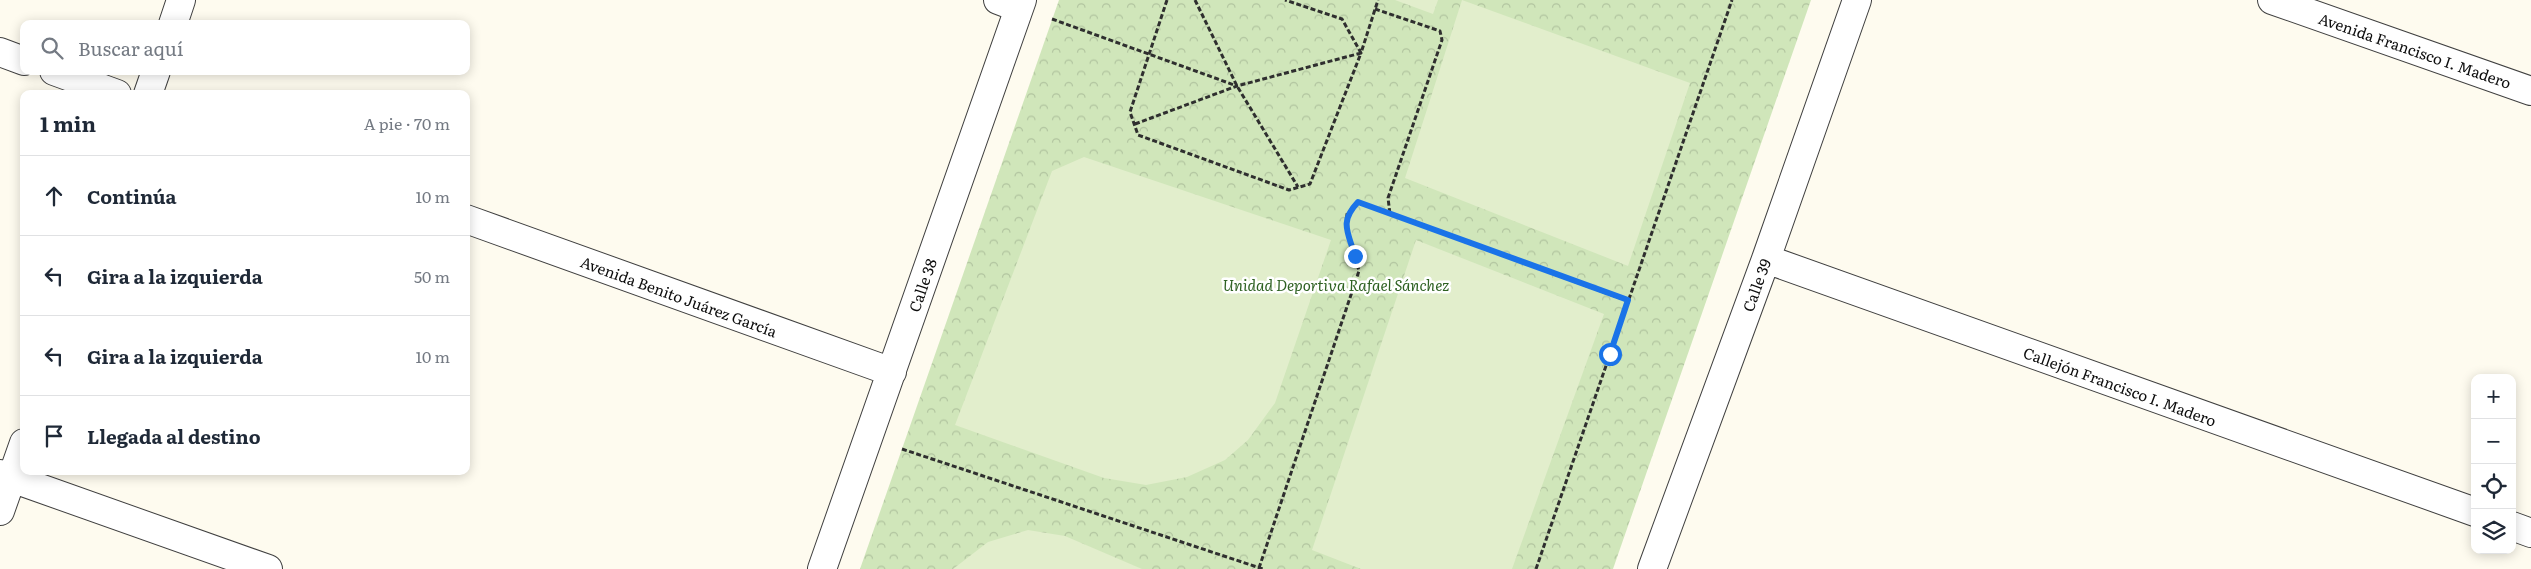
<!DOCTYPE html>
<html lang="es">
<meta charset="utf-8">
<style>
:root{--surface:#fff;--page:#f2f2f3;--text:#1f2937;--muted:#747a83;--line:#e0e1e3}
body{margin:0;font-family:Literata,serif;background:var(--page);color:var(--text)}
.controls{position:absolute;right:15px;bottom:15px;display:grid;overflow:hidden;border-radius:10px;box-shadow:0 2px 12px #0003}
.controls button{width:45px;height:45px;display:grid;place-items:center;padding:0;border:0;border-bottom:1px solid var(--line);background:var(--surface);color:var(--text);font:25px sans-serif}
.stop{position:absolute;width:15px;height:15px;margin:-11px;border:4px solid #1a73e8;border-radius:50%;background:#fff}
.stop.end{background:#1a73e8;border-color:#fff;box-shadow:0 1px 5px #0008}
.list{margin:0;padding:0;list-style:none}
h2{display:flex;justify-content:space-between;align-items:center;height:65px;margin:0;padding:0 20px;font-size:21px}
h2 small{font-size:16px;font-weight:400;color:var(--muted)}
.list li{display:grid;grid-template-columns:32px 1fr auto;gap:15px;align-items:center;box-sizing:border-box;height:80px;padding:0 20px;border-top:1px solid var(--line)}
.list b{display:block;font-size:19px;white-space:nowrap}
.list em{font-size:16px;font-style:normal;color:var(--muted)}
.icon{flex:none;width:28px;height:28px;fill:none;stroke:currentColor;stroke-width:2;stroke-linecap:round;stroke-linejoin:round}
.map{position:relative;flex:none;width:2531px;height:569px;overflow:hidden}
.search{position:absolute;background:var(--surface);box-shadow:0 2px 12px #0003;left:20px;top:20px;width:450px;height:55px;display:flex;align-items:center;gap:12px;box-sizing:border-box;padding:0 18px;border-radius:10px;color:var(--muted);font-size:19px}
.panel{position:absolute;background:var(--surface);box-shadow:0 2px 12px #0003;left:20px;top:90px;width:450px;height:385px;border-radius:10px}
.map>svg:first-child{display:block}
</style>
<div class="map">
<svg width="2531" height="569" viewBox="0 0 2531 569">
<defs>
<pattern id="park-crowns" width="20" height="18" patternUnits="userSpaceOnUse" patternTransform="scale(1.25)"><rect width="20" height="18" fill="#d0e6ba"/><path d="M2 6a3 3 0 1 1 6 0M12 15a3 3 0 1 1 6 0" fill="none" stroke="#b1c49f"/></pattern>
</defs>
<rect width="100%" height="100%" fill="#fefbef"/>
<path fill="url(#park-crowns)" d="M1059 0H1811L1613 569H860Z"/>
<path fill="#e2eecc" d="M1395 0H1438L1433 14Z
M1462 0 1690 83 1628 266 1405 178Z
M1084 157 1331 240 1275 403 1248 440 1225 460 1187 477 1146 485 1104 478 955 425 1052 171Z
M1416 240 1604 314 1512 569H1361L1312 550Z
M1028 530 1065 536 1142 569H953L988 542Z"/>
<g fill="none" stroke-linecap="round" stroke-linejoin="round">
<g stroke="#404040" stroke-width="30">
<path id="minor" d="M998 0 1019 8
M2272 0 2531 91
M173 24 181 0
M0 52 24 61
M54 71 117 94
M148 94 156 71
M466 219 892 372
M1766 259 2475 512
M0 474 268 569
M0 511 24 443
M2512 526 2531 533
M822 569 1022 0
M1652 569 1766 259 1857 0"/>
</g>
<path stroke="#2f2f2f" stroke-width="3" stroke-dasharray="5 2.5" stroke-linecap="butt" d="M1167 0 1130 112 1138 135 1289 190 1310 184 1361 53 1342 19 1285 0
M1195 0 1237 86 1298 187
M1375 9 1440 31 1442 40 1388 198 1390 214 1628 301
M1052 19 1237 86
M1135 124 1237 86 1361 53 1378 0
M902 449 1263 569
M1259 568 1359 271 1346 226 1347 214 1358 202 1390 214
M1536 569 1732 0"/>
<use href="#minor" stroke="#fff" stroke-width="28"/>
</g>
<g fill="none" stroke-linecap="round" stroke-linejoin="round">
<path stroke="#1a73e8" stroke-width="6" d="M1355 256C1348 232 1339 222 1358 202L1628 300 1610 354"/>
</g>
<g text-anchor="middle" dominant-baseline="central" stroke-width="5" stroke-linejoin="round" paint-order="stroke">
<g font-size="15" fill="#0d0d0d" stroke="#fff">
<text transform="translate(2415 50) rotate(19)">Avenida Francisco I. Madero</text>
<text transform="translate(922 285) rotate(-71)">Calle 38</text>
<text transform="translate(1756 285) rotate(-70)">Calle 39</text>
<text transform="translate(679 296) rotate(20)">Avenida Benito Juárez García</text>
<text transform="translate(2120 386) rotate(20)">Callejón Francisco I. Madero</text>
</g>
<g font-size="15" font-style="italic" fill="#2e6122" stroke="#fff">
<text x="1336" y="284">Unidad Deportiva Rafael Sánchez</text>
</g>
</g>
</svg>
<div class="controls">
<button>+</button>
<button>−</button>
<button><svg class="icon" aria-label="locate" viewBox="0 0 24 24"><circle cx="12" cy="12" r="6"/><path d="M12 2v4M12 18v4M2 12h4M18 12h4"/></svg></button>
<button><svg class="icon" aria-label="layers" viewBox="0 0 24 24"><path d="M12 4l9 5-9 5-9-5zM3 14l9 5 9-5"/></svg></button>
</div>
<div class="stop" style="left:1610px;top:354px"></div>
<div class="stop end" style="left:1355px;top:256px"></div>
<div class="search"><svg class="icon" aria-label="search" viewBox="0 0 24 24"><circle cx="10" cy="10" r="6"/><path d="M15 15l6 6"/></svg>Buscar aquí</div>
<section class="panel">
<h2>1 min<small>A pie · 70 m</small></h2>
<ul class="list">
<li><svg class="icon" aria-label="ahead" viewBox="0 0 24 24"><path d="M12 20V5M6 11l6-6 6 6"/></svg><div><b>Continúa</b></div><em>10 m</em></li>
<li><svg class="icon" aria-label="left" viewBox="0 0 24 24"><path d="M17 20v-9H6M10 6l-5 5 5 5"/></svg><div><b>Gira a la izquierda</b></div><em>50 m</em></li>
<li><svg class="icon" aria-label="left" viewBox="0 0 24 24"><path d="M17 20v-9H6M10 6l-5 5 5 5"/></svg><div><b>Gira a la izquierda</b></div><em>10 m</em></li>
<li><svg class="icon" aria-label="arrive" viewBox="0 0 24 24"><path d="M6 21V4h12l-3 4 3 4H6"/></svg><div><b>Llegada al destino</b></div></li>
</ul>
</section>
</div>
